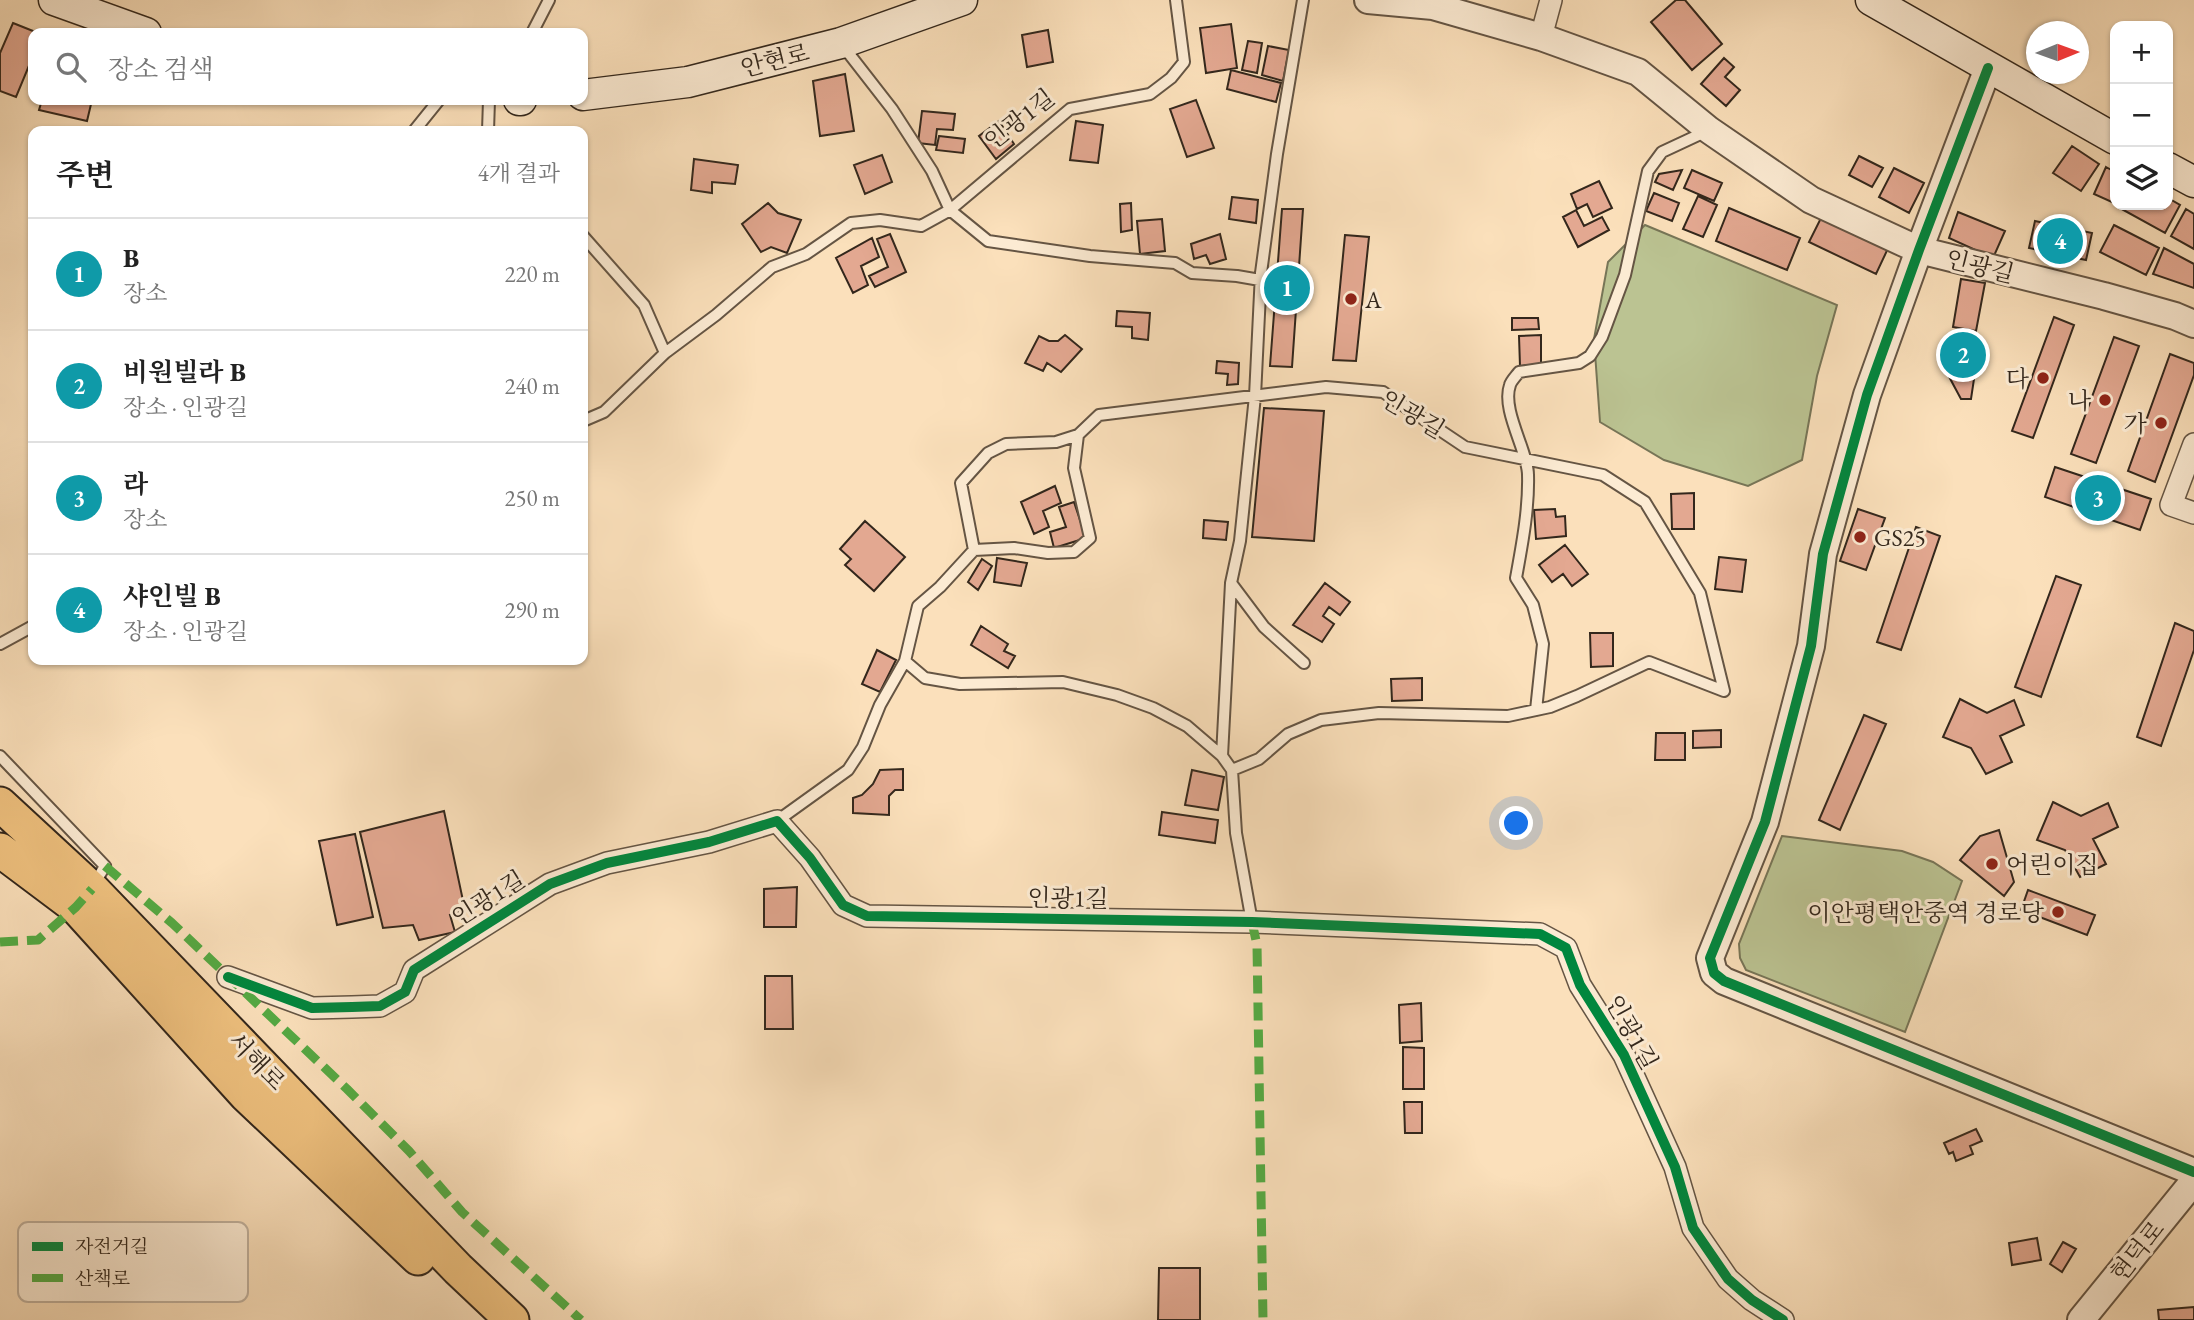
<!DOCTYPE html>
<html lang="ko">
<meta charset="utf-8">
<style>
:root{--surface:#fff;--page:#f6f6f6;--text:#222;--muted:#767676;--line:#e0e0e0;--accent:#db2777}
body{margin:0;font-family:"EB Garamond","Noto Serif KR",serif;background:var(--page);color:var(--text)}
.controls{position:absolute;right:21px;top:21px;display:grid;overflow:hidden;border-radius:14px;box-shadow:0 2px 5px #0004}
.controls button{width:63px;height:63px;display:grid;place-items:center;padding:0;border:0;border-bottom:2px solid var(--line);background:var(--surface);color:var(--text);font:35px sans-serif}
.compass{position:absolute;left:2026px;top:21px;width:63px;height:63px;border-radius:50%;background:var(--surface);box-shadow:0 2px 5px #0004;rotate:89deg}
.you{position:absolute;left:1517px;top:824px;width:24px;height:24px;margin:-18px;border:5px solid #fff;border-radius:50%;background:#1a73e8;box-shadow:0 0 0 10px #1a73e833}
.badge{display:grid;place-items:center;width:46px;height:46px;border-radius:50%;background:var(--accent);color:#fff;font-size:23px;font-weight:700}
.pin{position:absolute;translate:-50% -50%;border:4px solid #fff;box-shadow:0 2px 7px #0006}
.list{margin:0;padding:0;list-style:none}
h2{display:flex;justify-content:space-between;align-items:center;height:91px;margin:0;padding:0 28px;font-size:30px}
h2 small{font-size:23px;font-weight:400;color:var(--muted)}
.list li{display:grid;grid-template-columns:46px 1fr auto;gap:21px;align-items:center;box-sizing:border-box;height:112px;padding:0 28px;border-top:2px solid var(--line)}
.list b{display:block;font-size:26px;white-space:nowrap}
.list p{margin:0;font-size:23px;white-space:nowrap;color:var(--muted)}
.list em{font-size:23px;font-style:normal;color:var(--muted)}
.icon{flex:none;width:38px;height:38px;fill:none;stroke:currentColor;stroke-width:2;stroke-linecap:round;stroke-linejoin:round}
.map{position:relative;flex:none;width:2194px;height:1320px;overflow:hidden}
.search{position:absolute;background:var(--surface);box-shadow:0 2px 5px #0004;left:28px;top:28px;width:560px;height:77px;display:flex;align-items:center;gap:18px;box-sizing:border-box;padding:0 24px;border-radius:14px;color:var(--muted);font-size:26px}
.panel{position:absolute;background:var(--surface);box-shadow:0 2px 5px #0004;left:28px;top:126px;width:560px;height:539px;border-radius:14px}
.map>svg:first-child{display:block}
</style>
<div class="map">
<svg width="2194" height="1320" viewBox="0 0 2194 1320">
<rect width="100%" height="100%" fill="#fbe0bb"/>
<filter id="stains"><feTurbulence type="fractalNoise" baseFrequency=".00286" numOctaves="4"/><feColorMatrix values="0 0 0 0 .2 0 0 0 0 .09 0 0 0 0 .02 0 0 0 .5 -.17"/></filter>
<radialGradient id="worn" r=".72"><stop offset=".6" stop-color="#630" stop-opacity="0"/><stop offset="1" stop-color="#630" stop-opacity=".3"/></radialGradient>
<path fill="#bbc392" stroke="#777557" stroke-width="2" d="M1645 225 1837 305 1817 376 1802 460 1748 486 1664 460 1600 422 1594 339 1608 262Z
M1782 836 1902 851 1933 862 1962 881 1905 1032 1746 970 1740 958 1739 944Z"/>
<path fill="#e3a891" stroke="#33271c" stroke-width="2" d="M1676 0H1685L1722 44 1692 70 1651 22Z
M13 23 38 33H33V56L16 97 0 91V53Z
M1231 24 1237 68 1206 73 1200 28Z
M1048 30 1053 62 1027 67 1022 35Z
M1248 41 1262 43 1257 73 1242 70Z
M1268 46 1289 50 1283 81 1262 75Z
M1724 58 1734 67 1725 77 1740 90 1726 106 1701 84Z
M1231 70 1281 83 1276 102 1227 89Z
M845 74 854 131 820 136 813 81Z
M42 100H92L87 121 39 110Z
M1196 100 1214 148 1187 157 1170 109Z
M922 111 955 114 953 130 937 129 935 145 918 143Z
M999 121 1014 144 996 159 979 136Z
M1076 121 1103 125 1098 163 1070 160Z
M939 136 965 139 963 153 936 150Z
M2072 146 2099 164 2081 191 2053 173Z
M882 155 892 182 865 194 854 165Z
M1859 156 1883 168 1872 187 1849 175Z
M694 159 738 165 735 184 712 182V193L691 190Z
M2106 167 2115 172 2114 203 2094 194Z
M1894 168 1924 183 1909 213 1879 197Z
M1682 170 1673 190 1655 182 1659 174Z
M1692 170 1722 183 1714 201 1684 188Z
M1599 181 1612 208 1593 217 1587 204 1577 209 1571 194Z
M1654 193 1679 203 1672 221 1646 211Z
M1698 196 1717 205 1703 237 1683 229Z
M1232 197 1258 200 1256 223 1229 219Z
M2168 198 2180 205 2165 233 2118 207 2119 205H2168Z
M768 203 778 213 801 220 787 253 771 247 761 252 742 224Z
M1131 203 1132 230 1121 232 1120 204Z
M1729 208 1800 238 1787 270 1716 241Z
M1282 209H1303L1292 367 1270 366Z
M2186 209 2194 214V249L2171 236Z
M1576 210 1584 226 1602 217 1609 230 1578 247 1563 217Z
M1825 210 1891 242 1876 274 1809 242Z
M1958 212 2005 231 1993 258 1949 238Z
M1162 219 1165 251 1140 254 1137 221Z
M2035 221 2092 233 2086 260 2029 248Z
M2114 225 2159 248 2146 275 2100 252Z
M890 234 906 272 875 287 869 276 888 267 877 239Z
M1220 234 1226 259 1210 264 1206 255 1194 259 1191 244Z
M1345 235 1369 237 1356 361 1333 360Z
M872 238 879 257 861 266 868 285 853 293 836 258Z
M2164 248 2194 264V288L2153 274Z
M1961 279 1985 283 1976 331 1953 327Z
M1117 311 1150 313 1148 340 1132 338V327L1116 326Z
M2054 317 2074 325 2033 438 2012 431Z
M1512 318H1538L1539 329 1512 330Z
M1953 334 1980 339 1971 399H1961L1946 371Z
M1065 335 1082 349 1061 372 1047 363 1043 371 1025 363 1039 336 1049 341H1058Z
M1541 335V366H1520L1519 336Z
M2114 337 2139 346 2096 463 2071 454Z
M2170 354 2194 363V375L2155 482 2128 471Z
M1217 361 1239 363 1238 384 1227 385 1228 374 1216 373Z
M1264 408 1324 411 1314 541 1252 537Z
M2055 467 2151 499 2140 530 2045 497Z
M1055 486 1061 503 1043 511 1049 527 1034 534 1021 502Z
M1694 493V529H1672L1671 494Z
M1074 502 1086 538 1054 548 1050 532 1066 527 1059 507Z
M1555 509 1556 517 1565 516 1566 536 1536 539 1534 510Z
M1858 509 1885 518 1866 570 1840 561Z
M1204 520 1228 522 1226 540 1203 538Z
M865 521 905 557 874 591 845 565 851 559 840 549Z
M1916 527 1940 536 1901 650 1877 642Z
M1565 545 1588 574 1572 586 1563 574 1552 582 1539 565Z
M1719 557 1746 560 1742 592 1715 589Z
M997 558 1027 563 1021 586 994 582Z
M982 559 992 566 978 590 968 582Z
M2056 576 2081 585 2041 697 2015 687Z
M1325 583 1350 602 1340 615 1329 607 1323 616 1334 624 1322 642 1293 625Z
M2175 623 2194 631V650L2161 746 2137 737Z
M981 626 1008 644 1004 651 1015 656 1008 668 971 645Z
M1590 633H1613V666L1591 667Z
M877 650 896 660 880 692 862 684Z
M1422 678V700L1392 701 1391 679Z
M1960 699 1987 713 2014 700 2024 725 2000 736 2012 762 1986 774 1971 748 1943 737Z
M1864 715 1886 724 1840 830 1819 820Z
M1721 730V747L1693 748V731Z
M1656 733H1685V760H1655Z
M903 769V790H895L889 796V815L853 813V798L862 795 873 784 880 770Z
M1192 770 1224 777 1218 810 1185 805Z
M2053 802 2081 816 2108 803 2118 827 2093 839 2106 864 2080 877 2065 850 2037 840Z
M444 811 465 910 450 915 455 932 419 940 413 925 383 928 360 832Z
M1162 812 1218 820 1215 843 1159 835Z
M1999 830 2014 882 2004 896 1960 860 1980 836Z
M355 834 373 917 337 925 319 841Z
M797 887 796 927H764V889Z
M2028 890 2095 915 2087 935 2021 910Z
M765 976H792L793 1029H765Z
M1421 1003 1422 1041 1400 1043 1399 1005Z
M1403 1047 1424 1048V1089H1403Z
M1404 1102H1422V1133H1405Z
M1976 1129 1982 1141 1970 1146 1973 1154 1956 1161 1953 1152 1949 1154 1944 1143Z
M2037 1238 2041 1260 2012 1265 2009 1243Z
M2063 1242 2076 1249 2062 1272 2050 1264Z
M1159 1268H1200V1320H1158Z
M2194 1307V1320H2159L2158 1310Z"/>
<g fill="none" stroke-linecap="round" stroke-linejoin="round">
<g stroke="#655544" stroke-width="14">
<path id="service" d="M532 33 549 0
M843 46 892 109 932 171 950 210 988 241 1090 256 1175 263 1192 273 1237 276 1260 280
M414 131 439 100
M488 131 489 100
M583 236 644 305 665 353
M583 421 604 412 665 353 716 315 772 267 806 254 851 223 880 220 921 226 950 210 1070 109 1150 94 1171 78 1184 62 1176 0
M974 550 961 483 988 453 1006 444 1056 442 1078 435
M1231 583 1264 627 1304 663
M0 644 33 626
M905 661 925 678 960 684 1063 682 1117 695 1153 708 1187 726 1222 756
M1536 710 1543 644 1533 605 1516 578C1522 545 1529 509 1528 475 1528 451 1501 410 1510 385 1511 381 1517 375 1519 372L1579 363 1590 356 1602 337 1625 275 1648 171 1662 152 1707 131
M0 756 105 866 93 886
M1232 770 1222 756 1231 583 1240 541 1255 396 1261 273 1277 154 1303 0
M1232 770 1259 759 1288 734 1321 720 1379 713 1508 716 1550 707 1577 696 1649 662 1724 691
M1232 770 1236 833 1252 922
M777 821 848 770 863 747 880 705 905 661 918 606 940 587 974 550 1014 548 1048 553 1074 552 1090 538 1074 468 1078 435 1099 415 1326 387 1383 392 1465 447 1603 475 1645 502 1700 593 1724 691"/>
</g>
<g stroke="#655544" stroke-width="24">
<path id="minor" d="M1541 37 1551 0
M2194 444 2171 505 2194 513
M228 977 312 1008 352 1007 380 1006 405 992 414 970 550 884 607 863 709 842 777 821 810 858 843 905 867 916 1252 922 1540 934 1566 948 1580 985 1624 1055 1675 1167 1693 1228 1728 1279 1752 1300 1783 1320"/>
</g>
<g stroke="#655544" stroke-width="30">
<path id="tertiary" d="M1368 0 1433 6 1541 37 1638 72 1709 130 1811 200 1919 250 2104 296 2175 316 2194 324
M1988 68 1919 250 1867 395 1823 554 1811 646 1765 822 1710 958 1714 973 1724 981 2194 1172
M2081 1320 2194 1181"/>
</g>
<g stroke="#33271c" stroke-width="33">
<path id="secondary" d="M54 0 146 33
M1871 0 2115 139
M583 95 688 82 841 43 962 0
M519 100H521
M2168 168 2194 182"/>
</g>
<g stroke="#33271c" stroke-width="37">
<path id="primary" d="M0 804 92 889 458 1269 512 1320
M0 850 76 907 246 1095 418 1258"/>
</g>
<use href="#service" stroke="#fcebd3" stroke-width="10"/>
<use href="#minor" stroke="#fcebd3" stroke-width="21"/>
<use href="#tertiary" stroke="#fcebd3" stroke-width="26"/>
<use href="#secondary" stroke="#fcebd3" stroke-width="30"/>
<use href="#primary" stroke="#eec07e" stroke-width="33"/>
<path stroke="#54aa43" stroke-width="9" stroke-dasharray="18 9" stroke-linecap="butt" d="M105 866 172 923 347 1089 409 1151 462 1212 581 1320
M1252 922 1257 945 1263 1320
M0 942 38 940 76 907 92 889"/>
<g stroke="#fcebd3" stroke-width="15">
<path id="cycleway" d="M1988 68 1919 250 1867 395 1823 554 1811 646 1765 822 1710 958 1714 973 1724 981 2194 1172
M228 977 312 1008 352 1007 380 1006 405 992 414 970 550 884 607 863 709 842 777 821 810 858 843 905 867 916 1252 922 1540 934 1566 948 1580 985 1624 1055 1675 1167 1693 1228 1728 1279 1752 1300 1783 1320"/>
</g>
<use href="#cycleway" stroke="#00873e" stroke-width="10"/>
</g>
<g fill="#8f2418" stroke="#fcebd3" stroke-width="2.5">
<circle cx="1351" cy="299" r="7"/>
<circle cx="2043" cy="378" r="7"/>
<circle cx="2105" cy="400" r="7"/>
<circle cx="2161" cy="423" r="7"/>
<circle cx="1860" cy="537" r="7"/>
<circle cx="1992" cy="864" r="7"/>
<circle cx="2058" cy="912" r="7"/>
</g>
<g text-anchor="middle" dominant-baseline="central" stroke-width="6" stroke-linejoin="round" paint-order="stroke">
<g font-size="24" fill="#33271c" stroke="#fcebd3">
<text transform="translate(775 60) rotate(-14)">안현로</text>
<text transform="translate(1019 119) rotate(-38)">인광1길</text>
<text transform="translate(1980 266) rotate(14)">인광길</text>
<text transform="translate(1413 414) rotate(31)">인광길</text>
<text transform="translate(488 898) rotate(-32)">인광1길</text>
<text transform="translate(1068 898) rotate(1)">인광1길</text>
<text transform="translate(1632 1032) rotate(61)">인광1길</text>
<text transform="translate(257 1061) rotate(46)">서해로</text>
<text transform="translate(2137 1251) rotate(-51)">현덕로</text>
</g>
<g font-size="24" fill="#33271c" stroke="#fcebd3" text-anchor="end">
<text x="1365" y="299" text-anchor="start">A</text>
<text x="2029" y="378">다</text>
<text x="2091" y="400">나</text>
<text x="2147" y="423">가</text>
<text x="1874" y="537" text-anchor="start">GS25</text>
<text x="2006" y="864" text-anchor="start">어린이집</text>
<text x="2044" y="912">이안평택안중역 경로당</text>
</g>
</g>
<rect x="18" y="1222" width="230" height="80" rx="10" fill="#fcebd3" stroke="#c0b09c" stroke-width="2"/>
<rect x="32" y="1242" width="31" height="9" fill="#00873e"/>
<rect x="32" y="1274" width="31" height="8" fill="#54aa43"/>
<g font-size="19" fill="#33271c">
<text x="75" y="1253">자전거길</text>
<text x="75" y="1285">산책로</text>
</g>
<rect width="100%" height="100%" filter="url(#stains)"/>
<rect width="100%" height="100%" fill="url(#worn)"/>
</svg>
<div class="controls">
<button>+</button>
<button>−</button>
<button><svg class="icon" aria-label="layers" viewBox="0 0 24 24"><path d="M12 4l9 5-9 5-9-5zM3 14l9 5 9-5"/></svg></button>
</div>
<svg class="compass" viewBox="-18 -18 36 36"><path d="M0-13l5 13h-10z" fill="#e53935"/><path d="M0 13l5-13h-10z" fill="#767676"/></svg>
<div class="you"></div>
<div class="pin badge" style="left:1287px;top:288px;background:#0f9aa8">1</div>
<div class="pin badge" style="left:1963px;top:355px;background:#0f9aa8">2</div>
<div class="pin badge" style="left:2098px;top:498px;background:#0f9aa8">3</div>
<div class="pin badge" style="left:2060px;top:241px;background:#0f9aa8">4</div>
<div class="search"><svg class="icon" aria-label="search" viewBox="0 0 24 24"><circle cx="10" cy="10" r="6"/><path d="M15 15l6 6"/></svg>장소 검색</div>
<section class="panel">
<h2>주변<small>4개 결과</small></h2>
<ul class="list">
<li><span class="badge" style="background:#0f9aa8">1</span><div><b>B</b><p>장소</p></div><em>220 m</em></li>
<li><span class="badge" style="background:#0f9aa8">2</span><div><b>비원빌라 B</b><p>장소 · 인광길</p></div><em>240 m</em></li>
<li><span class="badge" style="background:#0f9aa8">3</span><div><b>라</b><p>장소</p></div><em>250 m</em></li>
<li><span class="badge" style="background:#0f9aa8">4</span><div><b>샤인빌 B</b><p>장소 · 인광길</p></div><em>290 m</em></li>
</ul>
</section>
</div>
